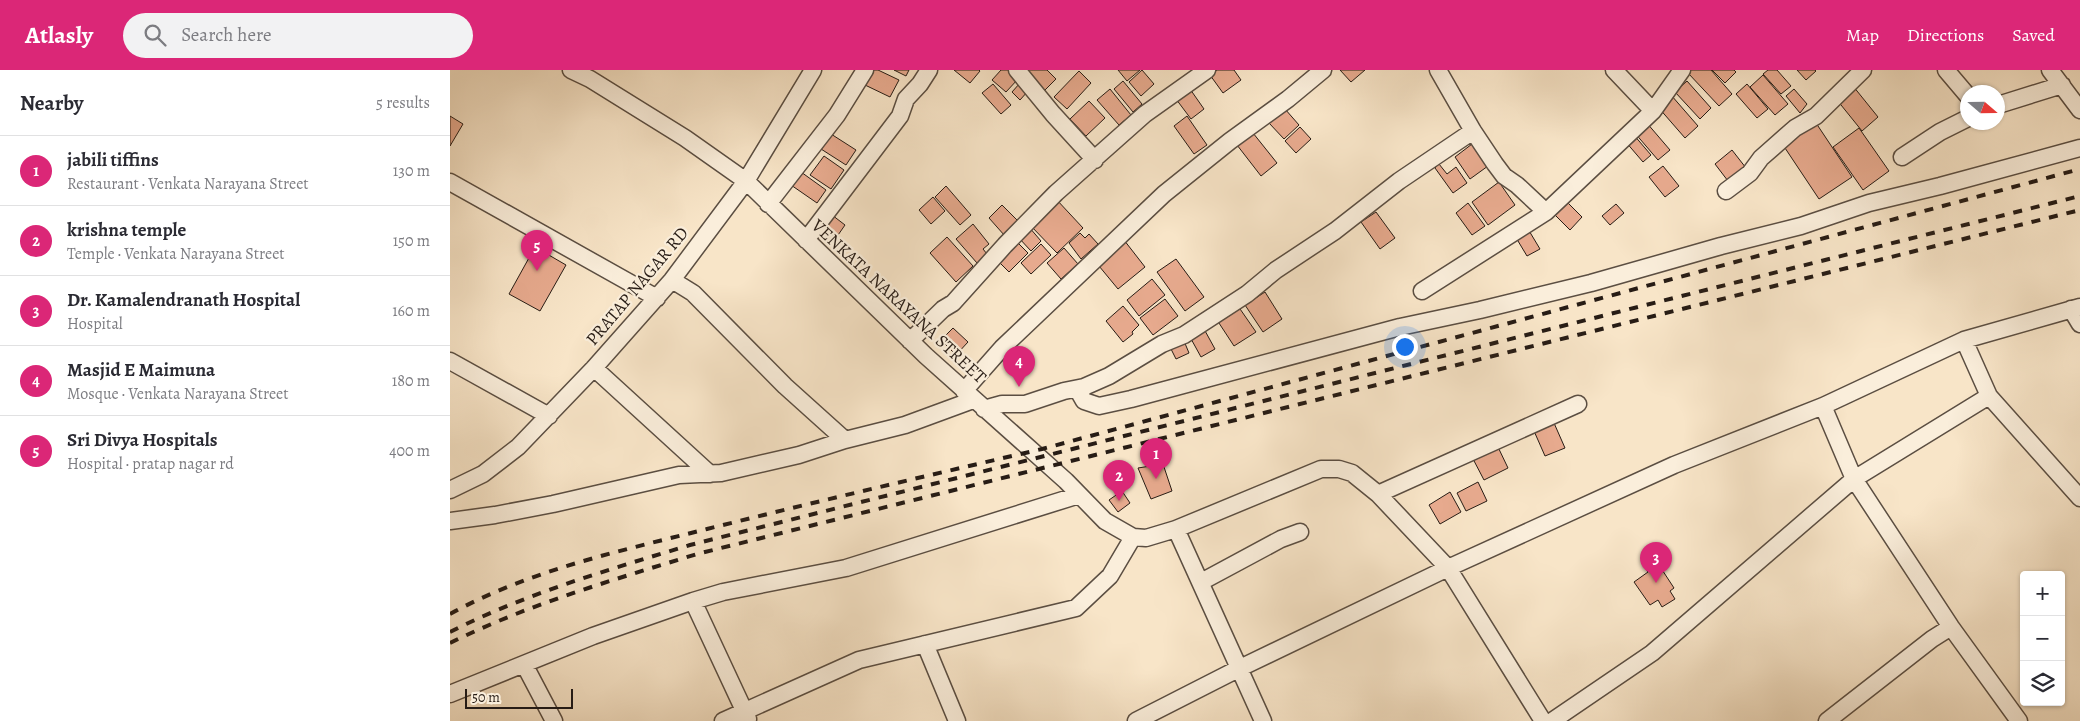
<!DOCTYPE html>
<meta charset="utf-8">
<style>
:root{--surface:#fff;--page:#f2f2f3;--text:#2b2b33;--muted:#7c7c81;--line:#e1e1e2;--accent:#db2777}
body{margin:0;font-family:Alegreya,serif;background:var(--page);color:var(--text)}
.controls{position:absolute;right:15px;bottom:15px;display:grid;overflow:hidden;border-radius:5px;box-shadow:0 1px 4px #0004}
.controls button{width:45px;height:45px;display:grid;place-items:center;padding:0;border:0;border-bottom:1px solid var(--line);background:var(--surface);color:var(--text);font:25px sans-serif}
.compass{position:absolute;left:1510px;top:15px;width:45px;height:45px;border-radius:50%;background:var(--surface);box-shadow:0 1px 4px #0004;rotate:110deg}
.scale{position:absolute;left:15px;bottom:12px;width:108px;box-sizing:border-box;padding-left:5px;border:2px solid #271c15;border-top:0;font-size:14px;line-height:18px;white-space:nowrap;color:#271c15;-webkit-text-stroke:4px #faeedb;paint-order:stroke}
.you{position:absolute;left:954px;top:276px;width:18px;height:18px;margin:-12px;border:4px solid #fff;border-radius:50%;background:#1a73e8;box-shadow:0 0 0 8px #1a73e833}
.badge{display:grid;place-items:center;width:32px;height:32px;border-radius:50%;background:var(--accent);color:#fff;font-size:16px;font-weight:700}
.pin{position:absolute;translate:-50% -41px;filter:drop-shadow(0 1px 2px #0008)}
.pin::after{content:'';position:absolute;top:26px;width:18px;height:15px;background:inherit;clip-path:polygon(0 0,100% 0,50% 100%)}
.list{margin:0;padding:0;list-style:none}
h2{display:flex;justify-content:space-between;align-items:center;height:65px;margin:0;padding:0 20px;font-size:21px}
h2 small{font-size:16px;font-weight:400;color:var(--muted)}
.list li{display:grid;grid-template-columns:32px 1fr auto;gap:15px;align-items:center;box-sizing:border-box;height:70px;padding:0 20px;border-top:1px solid var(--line)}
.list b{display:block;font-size:19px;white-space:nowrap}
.list p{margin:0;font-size:16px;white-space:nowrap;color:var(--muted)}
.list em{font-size:16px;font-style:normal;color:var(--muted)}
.icon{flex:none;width:28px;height:28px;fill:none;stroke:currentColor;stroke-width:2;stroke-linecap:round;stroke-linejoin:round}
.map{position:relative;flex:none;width:1630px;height:651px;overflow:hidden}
header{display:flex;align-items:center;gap:30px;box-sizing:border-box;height:70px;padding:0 25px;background:var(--accent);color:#fff}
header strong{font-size:24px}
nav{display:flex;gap:28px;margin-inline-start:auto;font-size:18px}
.search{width:350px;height:45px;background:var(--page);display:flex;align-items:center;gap:12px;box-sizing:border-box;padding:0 18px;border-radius:28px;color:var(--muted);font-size:19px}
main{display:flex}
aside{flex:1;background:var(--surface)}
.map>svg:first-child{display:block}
</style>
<header>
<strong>Atlasly</strong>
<div class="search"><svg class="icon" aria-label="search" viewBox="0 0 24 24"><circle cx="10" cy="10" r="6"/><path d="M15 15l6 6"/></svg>Search here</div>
<nav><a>Map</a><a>Directions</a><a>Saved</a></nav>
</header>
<main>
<aside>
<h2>Nearby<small>5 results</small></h2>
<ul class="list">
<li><span class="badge">1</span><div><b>jabili tiffins</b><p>Restaurant · Venkata Narayana Street</p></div><em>130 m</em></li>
<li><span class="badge">2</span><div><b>krishna temple</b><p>Temple · Venkata Narayana Street</p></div><em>150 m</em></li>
<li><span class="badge">3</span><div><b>Dr. Kamalendranath Hospital</b><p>Hospital</p></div><em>160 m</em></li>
<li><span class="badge">4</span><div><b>Masjid E Maimuna</b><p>Mosque · Venkata Narayana Street</p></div><em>180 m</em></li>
<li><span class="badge">5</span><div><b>Sri Divya Hospitals</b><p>Hospital · pratap nagar rd</p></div><em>400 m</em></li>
</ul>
</aside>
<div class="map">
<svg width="1630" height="651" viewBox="0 0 1630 651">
<rect width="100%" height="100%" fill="#f8e5c8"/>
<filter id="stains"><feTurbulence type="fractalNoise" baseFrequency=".004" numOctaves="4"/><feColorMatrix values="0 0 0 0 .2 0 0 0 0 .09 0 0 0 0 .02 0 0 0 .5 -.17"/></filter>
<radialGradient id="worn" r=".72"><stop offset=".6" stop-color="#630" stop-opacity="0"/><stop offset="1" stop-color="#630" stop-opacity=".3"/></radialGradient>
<path fill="#e7aa8e" stroke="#271c15" d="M422 0H428L449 10 440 27 415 15Z
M444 0H459L456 6Z
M504 0H529L530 1 520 13Z
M551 0H558L568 9 556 22 542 10Z
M579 0H597L606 9 595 20 577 2Z
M668 0H690L677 11Z
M692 0 704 14 691 26 679 12Z
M767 0H784L791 10 773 23 760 5Z
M890 0H915L901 12Z
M1241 0H1261L1282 24 1269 36 1238 3Z
M1262 0H1284L1286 2 1275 13Z
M1318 0H1327L1341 16 1331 24 1313 4Z
M1347 0H1365L1366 1 1356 10Z
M629 1 641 13 617 39 604 27Z
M1313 5 1338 34 1325 45 1300 17Z
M673 11 692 34 683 42 664 19Z
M1237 11 1261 38 1250 49 1225 22Z
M570 13 578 21 570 30 562 22Z
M543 14 561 35 551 44 532 23Z
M1297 14 1318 39 1307 48 1286 24Z
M1403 16 1428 47 1412 61 1387 30Z
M660 19 681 45 669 55 647 30Z
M740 19 754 39 741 49 726 29Z
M1344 19 1357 34 1350 43 1336 26Z
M1221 25 1248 56 1235 68 1208 37Z
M639 31 655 48 636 66 620 49Z
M835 39 849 55 834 69 819 53Z
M0 46 13 54 0 76Z
M737 46 757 75 744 84 724 56Z
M1364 50 1402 107 1369 129 1331 72Z
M1196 52 1220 80 1208 90 1184 62Z
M850 57 861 69 846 83 835 71Z
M1409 58 1439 101 1413 120 1383 77Z
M803 63 827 93 811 106 787 75Z
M381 64 406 80 396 95 371 79Z
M1183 64 1201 85 1193 92 1175 71Z
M1022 74 1038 96 1020 109 1005 87Z
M1282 80 1296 98 1278 111 1265 94Z
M374 86 394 100 381 119 360 105Z
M989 94 997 104 1006 97 1017 113 1003 123 985 98Z
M1213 96 1229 116 1215 127 1199 107Z
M351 102 376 120 367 133 341 115Z
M1049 112 1065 135 1038 155 1022 132Z
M496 116 521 145 510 155 485 127Z
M483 127 495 141 481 154 469 140Z
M606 129 633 158 607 183 579 154Z
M1114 129 1132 147 1120 160 1102 142Z
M1018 133 1035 156 1022 165 1006 143Z
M1166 134 1174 143 1160 155 1152 146Z
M552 135 569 152 555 166 539 148Z
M926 142 945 168 930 179 911 152Z
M382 145 395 155 386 168 372 158Z
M523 154 539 174 533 179 537 184 527 193 506 169Z
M579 157 591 171 581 181 568 167Z
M1078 159 1090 179 1077 186 1065 166Z
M630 163 635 168 639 164 648 174 631 189 619 173Z
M497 167 523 196 506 212 480 183Z
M674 170 695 197 668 219 649 196 661 186 659 182Z
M566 171 578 183 559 202 547 190Z
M591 174 601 185 581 204 571 193Z
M85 177 116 195 90 241 59 224Z
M614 178 628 194 611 209 597 193Z
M726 189 754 227 735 241 707 202Z
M702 209 715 225 689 246 677 230Z
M815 222 832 249 813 262 795 235Z
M715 229 728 246 703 265 690 248Z
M673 236 689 255 682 262 683 264 673 272 656 251Z
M788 236 806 262 784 276 767 250Z
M503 258 518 272 506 285 491 270Z
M754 259 765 279 751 287 740 267Z
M734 271 739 283 726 289 720 277Z
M1104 353 1115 378 1095 386 1084 361Z
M1047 375 1058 398 1034 410 1022 387Z
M713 394 722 421 701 429 688 398Z
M1028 412 1037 431 1016 441 1007 423Z
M672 421 680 433 668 442 659 430Z
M1000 422 1011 442 990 454 979 435Z
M1208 482 1212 489 1207 492 1224 518 1220 521 1225 529 1212 537 1208 530 1200 535 1184 512 1198 502 1192 493Z"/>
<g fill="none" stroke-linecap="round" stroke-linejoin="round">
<g stroke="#5b4e42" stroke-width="19">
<path id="minor" d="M121 0 140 9 235 68 296 111 476 286 616 411 655 451 683 467 696 468 726 459 871 399H889L902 403 928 424 998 498 1093 651
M567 0 603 44 645 90
M988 0 1023 61 1045 94 1054 106 1067 115 1096 142
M1164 0 1203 41
M1496 0 1518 26
M1600 0 1630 40
M1548 35 1612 15
M1023 61 949 111 885 161 826 200 797 224 734 265 712 274 659 306 634 317 630 324 634 331 649 336 681 329 950 257 1030 240 1141 213 1271 176 1351 156 1419 133 1490 116 1630 78
M1452 87 1490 62 1518 48
M0 112 207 228
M1276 121 1300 103 1311 88 1345 58 1366 46 1413 0
M318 134 387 45 415 0
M356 170 450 46 456 29 470 14 479 0
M972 221 1096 142 1203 41 1232 0
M1621 239 1630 254
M1514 270 1539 326 1630 428
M460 271 493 239 503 233 555 175 606 123 695 44 757 0
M0 291 99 346
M144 298 260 404
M514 321 552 278 714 124 780 71 838 29 873 0
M1373 336 1404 409 1501 557 1569 651
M534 339 552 334H575L614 321 634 317
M395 370 455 355 523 330
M0 420 33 404 68 377 144 298 222 210 296 111 363 0
M928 424 1128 334
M0 451 45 445 103 434 229 405 271 403 349 385 395 370 335 316 243 223 222 210
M726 459 813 651
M751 512 831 469 850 462
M243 531 298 649
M475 574 507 651
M74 594 104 651
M0 624 143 566 243 531 273 522 396 498 629 425
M273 651 409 590 626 538 660 506 683 467
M686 651 788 599 998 498 1224 395 1373 336 1514 270 1630 237
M1102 651 1202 583 1404 409 1539 326
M1377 651 1482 569 1501 557"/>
</g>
<use href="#minor" stroke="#faeedb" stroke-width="16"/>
<path stroke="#271c15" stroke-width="4" stroke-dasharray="9 9" stroke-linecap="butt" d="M0 544C80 500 170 481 257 459 369 431 480 405 592 379L1630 99
M0 562C77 523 158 500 240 475L1630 126
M0 573C79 534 163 510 247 484L1630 140"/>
</g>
<g text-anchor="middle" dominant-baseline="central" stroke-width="4.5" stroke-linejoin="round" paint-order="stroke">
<g font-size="18" fill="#271c15" stroke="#faeedb">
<text transform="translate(187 216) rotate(-50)">PRATAP NAGAR RD</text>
<text transform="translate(449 231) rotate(43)">VENKATA NARAYANA STREET</text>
</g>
</g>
<rect width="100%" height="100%" filter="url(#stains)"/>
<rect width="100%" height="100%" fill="url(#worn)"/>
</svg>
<div class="controls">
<button>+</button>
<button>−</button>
<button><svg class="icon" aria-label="layers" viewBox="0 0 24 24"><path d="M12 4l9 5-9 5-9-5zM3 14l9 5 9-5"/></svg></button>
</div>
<svg class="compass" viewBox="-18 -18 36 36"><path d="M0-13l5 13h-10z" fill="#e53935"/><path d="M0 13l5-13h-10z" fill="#7c7c81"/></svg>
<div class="scale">50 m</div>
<div class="you"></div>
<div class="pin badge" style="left:706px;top:409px">1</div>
<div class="pin badge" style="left:669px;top:431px">2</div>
<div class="pin badge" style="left:1206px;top:513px">3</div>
<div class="pin badge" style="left:569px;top:317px">4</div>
<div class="pin badge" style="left:87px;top:201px">5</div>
</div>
</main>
